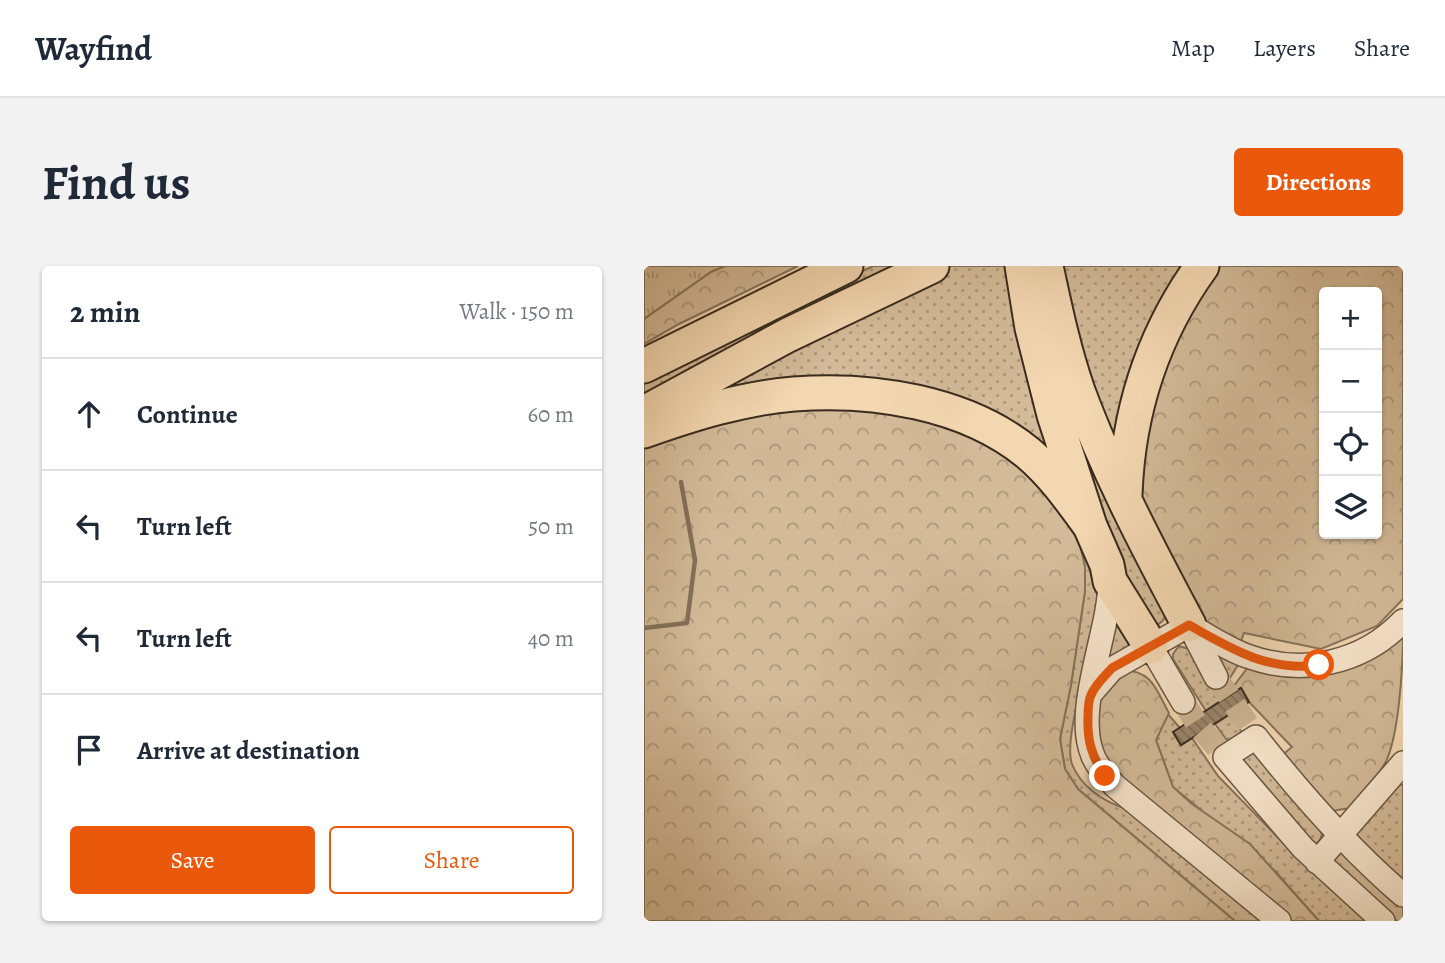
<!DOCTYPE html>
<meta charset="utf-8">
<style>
:root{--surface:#fff;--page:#f2f2f3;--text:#1f2937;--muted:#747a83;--line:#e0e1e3;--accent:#ea580c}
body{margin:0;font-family:Alegreya,serif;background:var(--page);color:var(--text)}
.controls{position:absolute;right:21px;top:21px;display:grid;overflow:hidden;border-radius:7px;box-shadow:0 2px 5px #0004}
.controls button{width:63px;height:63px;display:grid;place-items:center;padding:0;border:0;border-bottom:2px solid var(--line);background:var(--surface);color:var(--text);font:35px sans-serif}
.stop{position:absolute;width:21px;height:21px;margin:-16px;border:5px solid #ea580c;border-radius:50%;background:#fff}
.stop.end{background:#ea580c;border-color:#fff;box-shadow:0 2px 7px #0008}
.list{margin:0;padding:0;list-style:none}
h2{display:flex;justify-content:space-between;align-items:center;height:91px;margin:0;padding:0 28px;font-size:30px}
h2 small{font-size:23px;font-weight:400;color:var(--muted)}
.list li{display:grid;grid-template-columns:46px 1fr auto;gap:21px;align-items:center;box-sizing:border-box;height:112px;padding:0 28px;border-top:2px solid var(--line)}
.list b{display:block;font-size:26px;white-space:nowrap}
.list em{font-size:23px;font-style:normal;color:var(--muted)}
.actions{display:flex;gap:14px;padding:21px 28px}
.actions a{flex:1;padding:16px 0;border:2px solid var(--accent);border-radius:7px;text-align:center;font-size:24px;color:var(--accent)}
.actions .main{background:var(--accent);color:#fff}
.icon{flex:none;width:38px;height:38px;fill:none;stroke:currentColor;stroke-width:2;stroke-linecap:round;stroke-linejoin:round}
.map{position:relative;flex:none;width:759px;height:655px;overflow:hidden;border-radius:7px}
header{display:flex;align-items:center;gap:42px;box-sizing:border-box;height:98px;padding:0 35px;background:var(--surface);border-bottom:2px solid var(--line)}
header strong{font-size:33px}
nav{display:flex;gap:38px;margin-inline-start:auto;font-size:24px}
.intro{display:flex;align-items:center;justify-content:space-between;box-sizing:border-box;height:168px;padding:0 42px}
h1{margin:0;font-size:49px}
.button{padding:18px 32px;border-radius:7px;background:var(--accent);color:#fff;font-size:24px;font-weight:700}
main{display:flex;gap:42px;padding:0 42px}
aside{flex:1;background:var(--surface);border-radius:7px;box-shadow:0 2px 5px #0004}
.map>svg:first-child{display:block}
</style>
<header>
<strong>Wayfind</strong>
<nav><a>Map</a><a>Layers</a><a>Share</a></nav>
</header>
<div class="intro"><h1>Find us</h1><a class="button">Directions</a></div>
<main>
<aside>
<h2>2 min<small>Walk · 150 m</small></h2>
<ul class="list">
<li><svg class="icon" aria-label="ahead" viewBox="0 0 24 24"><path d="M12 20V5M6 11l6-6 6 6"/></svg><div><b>Continue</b></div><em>60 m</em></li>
<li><svg class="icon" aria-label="left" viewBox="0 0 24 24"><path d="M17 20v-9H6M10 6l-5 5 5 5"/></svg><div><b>Turn left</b></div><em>50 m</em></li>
<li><svg class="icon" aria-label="left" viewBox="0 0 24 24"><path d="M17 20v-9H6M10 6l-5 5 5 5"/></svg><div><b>Turn left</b></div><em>40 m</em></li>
<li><svg class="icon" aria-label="arrive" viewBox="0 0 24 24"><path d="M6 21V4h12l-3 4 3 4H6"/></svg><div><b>Arrive at destination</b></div></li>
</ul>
<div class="actions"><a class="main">Save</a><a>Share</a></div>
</aside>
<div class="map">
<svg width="759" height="655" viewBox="0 0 759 655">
<defs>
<pattern id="grass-dots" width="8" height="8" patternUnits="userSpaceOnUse" patternTransform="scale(1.75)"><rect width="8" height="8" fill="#d3ba98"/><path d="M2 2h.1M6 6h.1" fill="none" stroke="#ac977b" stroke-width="1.8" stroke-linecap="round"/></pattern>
<pattern id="forest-crowns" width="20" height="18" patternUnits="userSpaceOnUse" patternTransform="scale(1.75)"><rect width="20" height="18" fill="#d3ba98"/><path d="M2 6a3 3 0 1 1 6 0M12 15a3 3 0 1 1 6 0" fill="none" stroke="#ac977b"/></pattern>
<pattern id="park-tufts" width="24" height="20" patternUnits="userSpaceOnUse" patternTransform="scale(1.75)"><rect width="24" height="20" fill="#d3ba98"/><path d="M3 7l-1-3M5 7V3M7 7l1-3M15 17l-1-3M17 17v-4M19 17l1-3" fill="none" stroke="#ac977b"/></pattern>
<pattern id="building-back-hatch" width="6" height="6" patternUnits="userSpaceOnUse" patternTransform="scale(1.75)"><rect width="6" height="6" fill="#9a856b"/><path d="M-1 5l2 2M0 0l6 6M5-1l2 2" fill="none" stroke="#7f6d57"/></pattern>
</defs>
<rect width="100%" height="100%" fill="#f3d7b1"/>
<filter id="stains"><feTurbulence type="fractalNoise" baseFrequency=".00286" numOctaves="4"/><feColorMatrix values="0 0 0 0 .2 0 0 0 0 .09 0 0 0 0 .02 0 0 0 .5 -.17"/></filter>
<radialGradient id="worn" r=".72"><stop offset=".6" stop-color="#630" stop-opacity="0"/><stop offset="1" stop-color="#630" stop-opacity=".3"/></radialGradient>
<path fill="url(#grass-dots)" stroke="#86735c" stroke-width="2" d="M229 0H267L0 137V114L58 82Z
M305 0H370L422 216 34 142 182 60Z
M413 0H545L473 188 445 132Z
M394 1 522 349C518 358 513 360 504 359L445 238Z
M442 276C452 304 456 319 454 349 451 384 418 469 428 498 437 521 459 535 480 542L626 655H591L434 523 421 503 416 473 427 419 441 325V301L436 279Z
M472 354 487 381 458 397Z
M535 380 545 383 576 435 562 445 529 393V388Z
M574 388 594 399 584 415 571 391Z
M523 447 536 462 529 466 537 479 548 472 574 510 652 590 725 655H675L631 605 529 521 512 474Z
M586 448 598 467 587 477 582 473 571 458Z
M609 486 676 563 678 569 675 576 670 578 599 499 598 493Z
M755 519H759V619L708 571Z
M694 586 702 588 759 640V655H751L686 600Z"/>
<path fill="url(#forest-crowns)" stroke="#86735c" stroke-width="2" fill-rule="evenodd" d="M0 0H154L35 58 0 78Z
M569 0H759V333L733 360 677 383 600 367 596 378 565 359 545 338 490 228 502 133ZM680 26H733V268H680Z
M149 134 287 148 388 197 442 276 436 279 441 301V325L427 419 416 473 421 503 434 523 591 655H0V178Z
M759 368C759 398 755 475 740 499 731 514 717 528 706 542L688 545 637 490 648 481 605 436 597 422 592 425 589 421 605 400 634 405Z
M479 404C509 405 512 424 525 447L512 474 529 521 548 538 606 578 675 655H645L461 497 449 445 457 422Z"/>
<path fill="url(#park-tufts)" stroke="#86735c" stroke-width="2" d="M0 0H81L67 6 0 53Z"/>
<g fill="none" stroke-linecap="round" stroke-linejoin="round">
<path stroke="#837059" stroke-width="4.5" d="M0 362 43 357 51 294 37 216"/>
</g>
<path fill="url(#building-back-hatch)" stroke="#392c1f" stroke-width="2" d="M597 422 605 436 537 479 529 466Z"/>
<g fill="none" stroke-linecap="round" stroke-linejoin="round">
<path stroke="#ceb594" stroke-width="23" stroke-dasharray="23 11" stroke-linecap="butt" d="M572 411 612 471
M539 436 554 459 581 491"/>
<g stroke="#685744" stroke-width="26">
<path id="minor" d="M466 315C466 366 429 443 449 490 454 502 463 511 471 520L635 655
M545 359C564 370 583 383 603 390 658 410 718 398 759 355
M545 359 572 411
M507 381 539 436
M448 426 468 403 545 359
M673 596 759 497
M739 655 659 582 581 491 612 471C657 528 704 582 759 629"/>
</g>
<g stroke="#392c1f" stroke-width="37">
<path id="highway" d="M378 0 388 62 410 149 446 260 463 299 466 315 507 381
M402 0C411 42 420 85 434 125 464 206 505 284 545 359
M0 100 202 0
M0 147 144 69 288 0
M0 165C48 148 99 132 150 128 228 122 322 136 384 187 409 208 427 234 446 260
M481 229C484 146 509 68 558 0"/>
</g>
<use href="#minor" stroke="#f7e5cc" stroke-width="23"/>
<use href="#highway" stroke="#f3d7b1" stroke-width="33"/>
</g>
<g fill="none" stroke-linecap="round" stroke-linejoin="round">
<path stroke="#ea580c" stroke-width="9" d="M461 510C448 491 443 475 444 451 444 444 444 435 447 429 451 419 461 410 468 402L545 359C587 383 625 406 675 399"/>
</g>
<rect width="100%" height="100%" filter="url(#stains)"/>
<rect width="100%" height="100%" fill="url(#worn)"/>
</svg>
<div class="controls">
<button>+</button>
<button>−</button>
<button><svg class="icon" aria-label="locate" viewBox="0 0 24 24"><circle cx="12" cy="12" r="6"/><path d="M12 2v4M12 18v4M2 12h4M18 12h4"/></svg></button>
<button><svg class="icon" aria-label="layers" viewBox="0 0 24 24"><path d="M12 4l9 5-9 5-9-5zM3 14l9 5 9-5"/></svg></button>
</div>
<div class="stop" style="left:675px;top:399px"></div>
<div class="stop end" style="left:461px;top:510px"></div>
</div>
</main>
